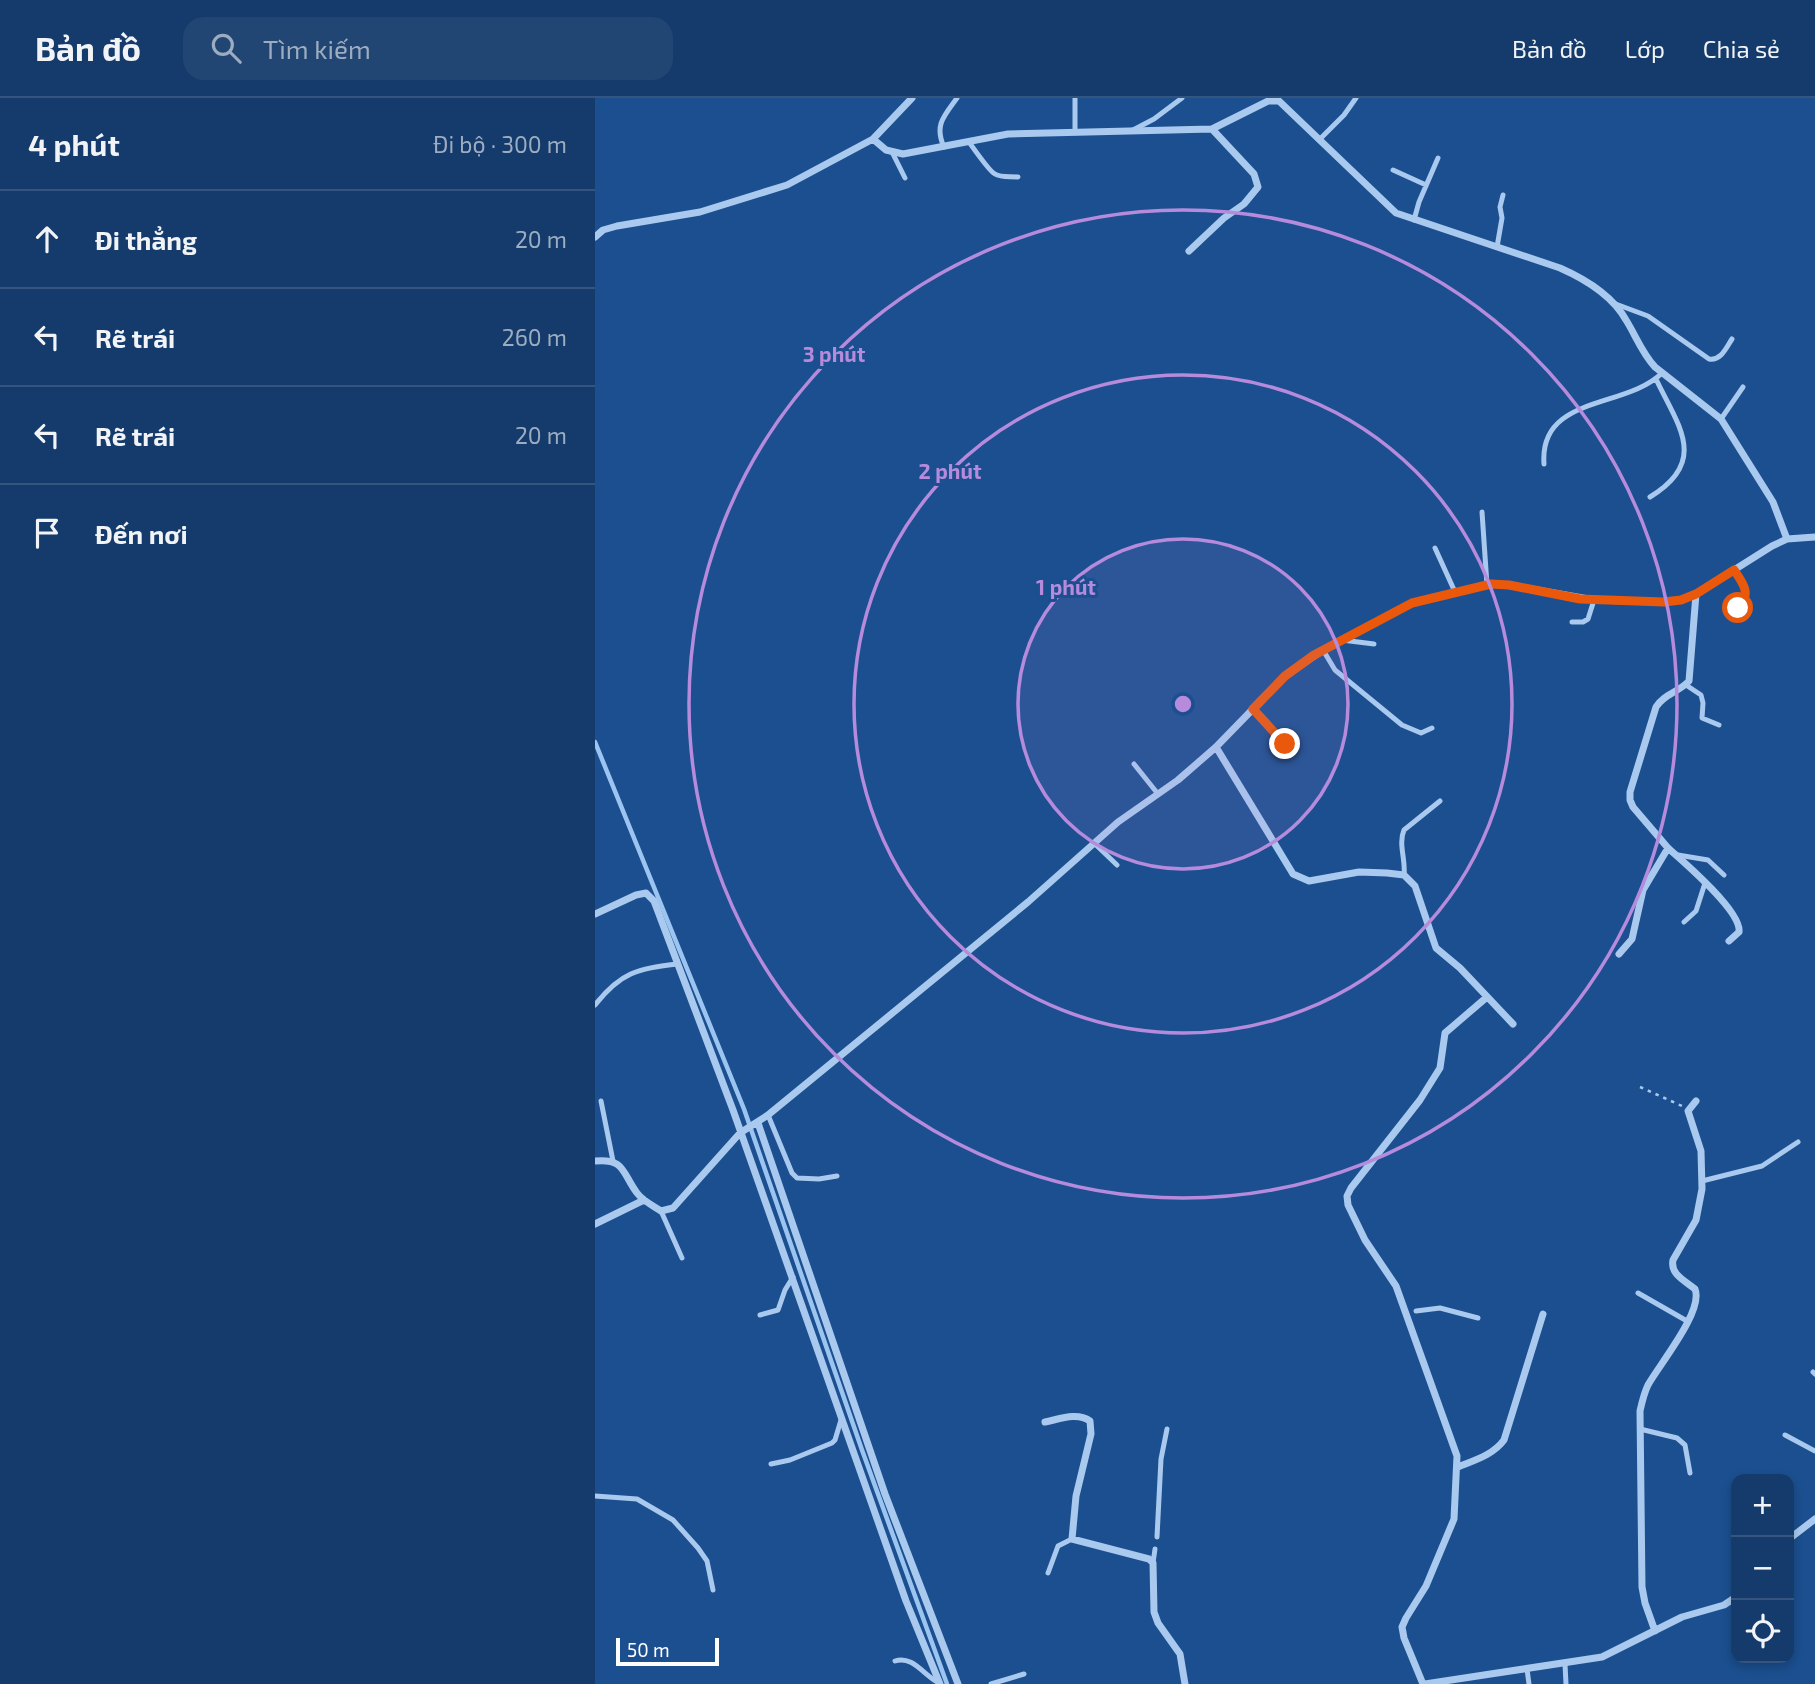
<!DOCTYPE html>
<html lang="vi">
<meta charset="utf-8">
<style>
:root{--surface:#143b6b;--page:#214673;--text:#f1f3f6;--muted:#9dadc1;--line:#33557e}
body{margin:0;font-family:"Exo 2",sans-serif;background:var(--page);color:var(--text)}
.controls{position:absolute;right:21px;bottom:21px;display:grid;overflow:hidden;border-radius:14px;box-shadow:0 4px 10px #0003}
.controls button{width:63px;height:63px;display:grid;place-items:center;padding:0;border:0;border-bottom:2px solid var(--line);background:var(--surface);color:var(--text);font:35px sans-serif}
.scale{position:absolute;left:21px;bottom:18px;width:103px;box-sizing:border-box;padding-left:7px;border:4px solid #fff;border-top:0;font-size:19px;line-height:24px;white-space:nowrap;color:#fff;-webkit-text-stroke:5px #1b4f8f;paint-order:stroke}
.stop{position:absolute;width:21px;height:21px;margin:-16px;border:5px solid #ea580c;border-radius:50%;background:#fff}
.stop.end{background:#ea580c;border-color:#fff;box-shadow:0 2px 7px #0008}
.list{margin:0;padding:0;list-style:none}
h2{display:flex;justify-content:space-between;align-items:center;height:91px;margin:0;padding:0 28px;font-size:30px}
h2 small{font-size:23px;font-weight:400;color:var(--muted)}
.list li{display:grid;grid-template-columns:46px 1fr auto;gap:21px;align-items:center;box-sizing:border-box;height:98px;padding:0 28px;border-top:2px solid var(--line)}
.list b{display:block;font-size:26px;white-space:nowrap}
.list em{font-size:23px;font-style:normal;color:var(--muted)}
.icon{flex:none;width:38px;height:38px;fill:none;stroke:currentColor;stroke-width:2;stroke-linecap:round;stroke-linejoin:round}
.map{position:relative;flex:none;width:1220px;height:1586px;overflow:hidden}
header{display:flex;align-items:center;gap:42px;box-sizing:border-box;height:98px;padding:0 35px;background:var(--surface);border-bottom:2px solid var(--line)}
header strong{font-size:33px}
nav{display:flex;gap:38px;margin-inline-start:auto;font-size:24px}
.search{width:490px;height:63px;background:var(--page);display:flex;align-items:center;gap:18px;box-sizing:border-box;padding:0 24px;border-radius:21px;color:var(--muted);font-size:26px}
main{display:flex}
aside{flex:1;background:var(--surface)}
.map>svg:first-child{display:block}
</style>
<header>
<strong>Bản đồ</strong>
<div class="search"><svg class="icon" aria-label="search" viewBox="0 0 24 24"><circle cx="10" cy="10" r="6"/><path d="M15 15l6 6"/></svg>Tìm kiếm</div>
<nav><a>Bản đồ</a><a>Lớp</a><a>Chia sẻ</a></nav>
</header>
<main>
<aside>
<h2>4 phút<small>Đi bộ · 300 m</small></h2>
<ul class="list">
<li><svg class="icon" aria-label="ahead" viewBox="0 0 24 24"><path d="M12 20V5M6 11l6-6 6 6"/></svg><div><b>Đi thẳng</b></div><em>20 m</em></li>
<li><svg class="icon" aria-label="left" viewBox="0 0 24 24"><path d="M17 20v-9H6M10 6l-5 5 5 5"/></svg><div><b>Rẽ trái</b></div><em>260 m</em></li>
<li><svg class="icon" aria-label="left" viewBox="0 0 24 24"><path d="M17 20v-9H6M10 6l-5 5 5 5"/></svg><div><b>Rẽ trái</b></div><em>20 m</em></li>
<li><svg class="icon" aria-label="arrive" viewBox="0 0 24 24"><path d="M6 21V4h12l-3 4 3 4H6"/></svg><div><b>Đến nơi</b></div></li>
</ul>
</aside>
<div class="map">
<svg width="1220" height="1586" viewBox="0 0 1220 1586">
<rect width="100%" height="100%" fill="#1b4f8f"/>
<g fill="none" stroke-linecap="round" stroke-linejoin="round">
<path stroke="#9cc4f0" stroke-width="4.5" d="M0 644 149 1011 267 1352 352 1586"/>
<path stroke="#a9c9ee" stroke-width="2.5" stroke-dasharray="3.5 5" stroke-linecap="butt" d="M1045 989 1087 1008"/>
<path stroke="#a9c9ee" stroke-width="5" d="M480 0V33
M538 32 559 21 587 0
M724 42 749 17 761 0
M374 44C379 51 395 74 400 76 406 80 416 78 423 79
M349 49C339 27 349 18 362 0
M297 54 310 80
M798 72 831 87
M819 122 824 104 843 60
M902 149 907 120 905 109 908 97
M1018 205 1053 218 1114 261C1126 263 1131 250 1137 241
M1126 321 1148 289
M949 366C944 297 1031 311 1067 275
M1055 399C1115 363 1082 326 1061 281
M887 414 892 487
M840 450 860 494
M1134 513 1149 504C1154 490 1147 483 1139 472
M977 524H988L993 521 999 502
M747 542 779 546
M728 552 740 572 757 586 807 627 826 635 837 630
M1091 587 1106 597 1108 605 1107 620 1124 627
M658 611 689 646
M539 666 563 696
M499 745 522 767
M1083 757 1113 762 1129 777
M809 777C811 762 803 746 809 732L845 703
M1089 824 1101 813 1110 785
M0 907C26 874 42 871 82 866
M6 1003 18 1063
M173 1017 197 1075 202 1080 224 1081 242 1078
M1107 1083 1167 1068 1203 1044
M66 1113 87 1160
M1043 1195 1092 1223
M821 1213 845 1210 883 1220
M165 1217 183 1212 190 1192 198 1179
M1218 1274 1220 1276
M1045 1331 1082 1340 1090 1347 1095 1375
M1190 1337 1220 1353
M176 1366 195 1362 237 1345 240 1342 246 1322
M0 1398 42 1401 78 1422 103 1450 112 1463 118 1492
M562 1439 566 1361 572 1331
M558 1465 560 1451
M453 1475 463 1448 477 1441
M300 1563C318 1557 329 1578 344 1585
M970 1566 971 1586
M932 1571 934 1586
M396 1586 429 1576"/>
<path stroke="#a9c9ee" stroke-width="7" d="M278 41 291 52 308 56 413 36 617 31 673 3H684L801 115 965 170C990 181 1017 197 1031 222 1041 238 1047 255 1060 269L1126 321 1178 404 1192 441
M0 139 8 132 22 128 105 114 192 87 278 41 317 0
M594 153 629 120 649 106 663 89 659 76 617 31
M621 649 698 776 714 783 764 774 792 775 809 777 820 788 841 850 865 870 918 926
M1073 750C1089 764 1147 814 1144 834L1134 843
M0 816 41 797 51 795 59 803 138 1012 311 1503 345 1586
M1024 856 1037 841 1048 792 1073 750 1038 709 1035 702V694L1061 609C1069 596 1084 594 1094 583L1101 496
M163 1025 290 1396 363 1586
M0 1063C30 1060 27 1075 42 1095 48 1103 57 1107 66 1113L78 1110 145 1035 173 1017 433 804 523 724 583 682 621 649 690 578 728 552 817 505 896 486 914 487 999 502 1069 504 1086 502 1101 496 1177 448 1192 441 1220 439
M0 1126 49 1102
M450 1324C465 1321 482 1314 495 1323L496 1336 481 1398 477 1441 554 1461 558 1465 559 1514 563 1525 585 1556 590 1586
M863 1369C880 1362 898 1357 909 1342L948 1216
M1194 1441 1220 1421
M1060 1533 1050 1505 1047 1489 1045 1313C1047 1304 1049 1295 1053 1287 1064 1267 1109 1213 1100 1191 1089 1182 1075 1176 1078 1162L1101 1122 1107 1091 1106 1053 1093 1013 1101 1003
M828 1586 809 1540 807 1529 811 1520 831 1488 859 1421 862 1358 801 1188 770 1142 753 1107 752 1098 756 1090 825 1002 845 970 850 935 892 899
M830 1586 1007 1559 1087 1519 1129 1507 1141 1499"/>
</g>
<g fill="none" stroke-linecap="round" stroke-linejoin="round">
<path stroke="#ea580c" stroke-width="9" d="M690 646 658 611 690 578 719 557 817 505 896 486 914 487 985 501 1069 504 1086 502 1101 496 1139 472C1148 485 1157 496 1143 510"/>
</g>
<circle cx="588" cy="606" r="165" fill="#b68bdc" fill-opacity=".12"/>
<g fill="none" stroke="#b68bdc" stroke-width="3.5">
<circle cx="588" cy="606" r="165"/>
<circle cx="588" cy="606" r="329"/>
<circle cx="588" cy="606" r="494"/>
</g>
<circle cx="588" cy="606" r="10" fill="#b68bdc" stroke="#1b4f8f" stroke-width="3.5"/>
<g font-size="21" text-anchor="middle" font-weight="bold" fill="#b68bdc" stroke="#1b4f8f" stroke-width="6" stroke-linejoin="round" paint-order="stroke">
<text x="239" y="264">3 phút</text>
<text x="355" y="381">2 phút</text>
<text x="471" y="497">1 phút</text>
</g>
</svg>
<div class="controls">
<button>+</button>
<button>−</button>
<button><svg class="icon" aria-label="locate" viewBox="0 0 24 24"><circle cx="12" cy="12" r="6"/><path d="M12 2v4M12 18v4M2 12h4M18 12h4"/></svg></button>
</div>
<div class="scale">50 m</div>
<div class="stop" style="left:1143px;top:510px"></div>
<div class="stop end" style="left:690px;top:646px"></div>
</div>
</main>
